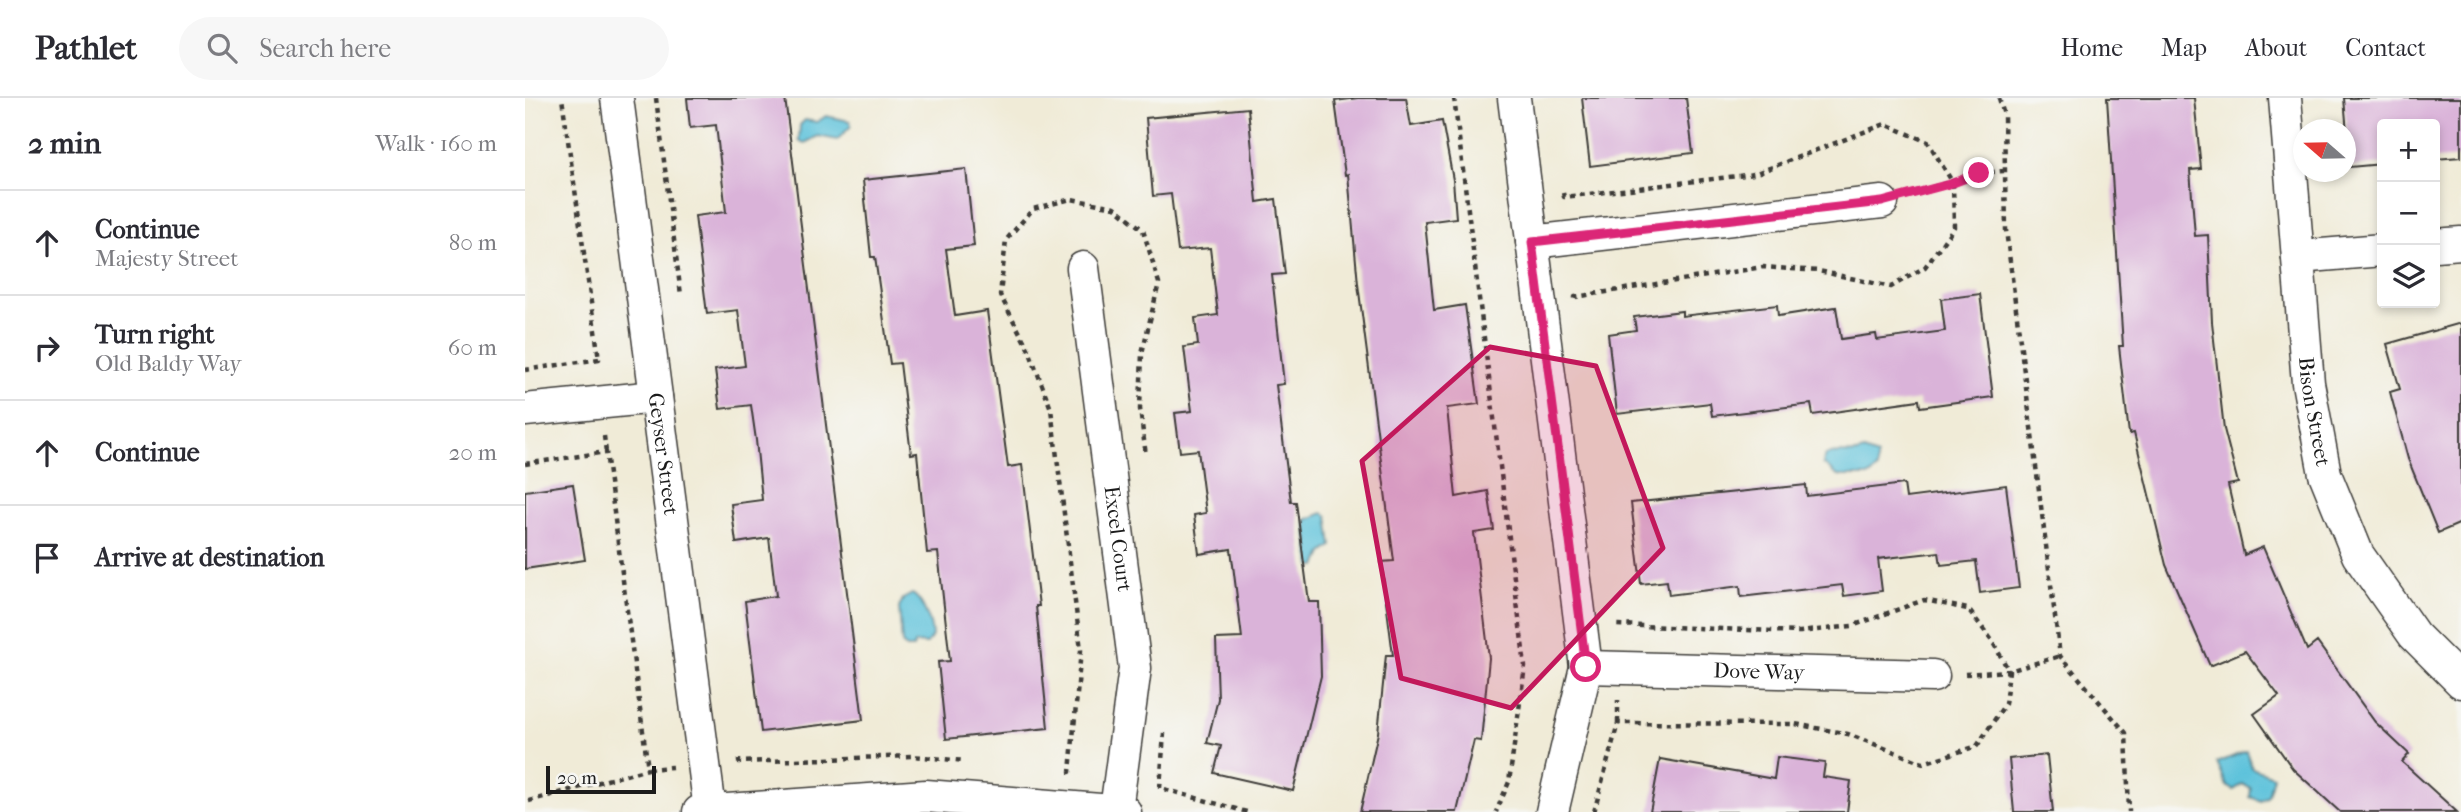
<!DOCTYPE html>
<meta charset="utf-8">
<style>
:root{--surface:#fff;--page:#f7f7f7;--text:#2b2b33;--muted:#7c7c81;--line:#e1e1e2}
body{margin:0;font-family:"IM FELL French Canon",serif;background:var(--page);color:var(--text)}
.controls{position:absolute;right:21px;top:21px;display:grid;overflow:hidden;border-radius:7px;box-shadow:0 4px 10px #0003}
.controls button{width:63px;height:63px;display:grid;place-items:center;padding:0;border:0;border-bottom:2px solid var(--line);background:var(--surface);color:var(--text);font:35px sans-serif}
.compass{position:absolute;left:1768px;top:21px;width:63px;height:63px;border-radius:50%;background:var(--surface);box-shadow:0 4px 10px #0003;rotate:290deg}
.scale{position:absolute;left:21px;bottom:18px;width:110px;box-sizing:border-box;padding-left:7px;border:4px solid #1c1c1c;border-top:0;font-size:19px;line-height:24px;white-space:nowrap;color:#1c1c1c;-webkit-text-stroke:5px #f6f6f2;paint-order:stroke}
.stop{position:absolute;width:21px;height:21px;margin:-16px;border:5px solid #db2777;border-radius:50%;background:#fff}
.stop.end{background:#db2777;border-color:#fff;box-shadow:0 2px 7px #0008}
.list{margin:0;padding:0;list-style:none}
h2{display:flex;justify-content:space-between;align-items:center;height:91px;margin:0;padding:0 28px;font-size:30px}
h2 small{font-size:23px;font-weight:400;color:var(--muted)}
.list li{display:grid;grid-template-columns:46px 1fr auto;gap:21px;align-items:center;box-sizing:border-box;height:105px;padding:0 28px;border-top:2px solid var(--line)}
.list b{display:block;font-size:26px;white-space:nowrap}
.list p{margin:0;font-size:23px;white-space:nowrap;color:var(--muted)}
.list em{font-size:23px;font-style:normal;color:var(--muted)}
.icon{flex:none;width:38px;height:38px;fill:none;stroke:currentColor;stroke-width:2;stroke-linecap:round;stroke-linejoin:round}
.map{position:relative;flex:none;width:1936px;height:714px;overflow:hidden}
header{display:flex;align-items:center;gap:42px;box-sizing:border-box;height:98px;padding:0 35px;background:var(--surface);border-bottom:2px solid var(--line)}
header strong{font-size:33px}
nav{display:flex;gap:38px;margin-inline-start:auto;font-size:24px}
.search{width:490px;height:63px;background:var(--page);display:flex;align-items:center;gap:18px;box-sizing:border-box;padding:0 24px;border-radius:38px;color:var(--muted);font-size:26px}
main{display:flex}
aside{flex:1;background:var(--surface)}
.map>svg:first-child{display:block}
</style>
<header>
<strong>Pathlet</strong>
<div class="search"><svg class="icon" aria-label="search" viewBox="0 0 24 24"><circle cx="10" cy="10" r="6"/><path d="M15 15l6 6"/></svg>Search here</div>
<nav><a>Home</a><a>Map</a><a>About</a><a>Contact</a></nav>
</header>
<main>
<aside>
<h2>2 min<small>Walk · 160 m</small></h2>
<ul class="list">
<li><svg class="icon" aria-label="ahead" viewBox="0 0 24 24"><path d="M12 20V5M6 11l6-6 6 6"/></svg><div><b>Continue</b><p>Majesty Street</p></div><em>80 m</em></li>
<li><svg class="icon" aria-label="right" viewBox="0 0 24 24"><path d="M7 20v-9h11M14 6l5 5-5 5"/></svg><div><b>Turn right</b><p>Old Baldy Way</p></div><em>60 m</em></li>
<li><svg class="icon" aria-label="ahead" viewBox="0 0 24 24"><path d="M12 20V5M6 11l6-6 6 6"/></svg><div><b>Continue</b></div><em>20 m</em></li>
<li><svg class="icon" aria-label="arrive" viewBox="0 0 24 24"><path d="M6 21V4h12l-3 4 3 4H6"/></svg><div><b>Arrive at destination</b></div></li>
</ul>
</aside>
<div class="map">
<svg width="1936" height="714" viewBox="0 0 1936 714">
<rect width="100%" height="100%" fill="#f6f6f2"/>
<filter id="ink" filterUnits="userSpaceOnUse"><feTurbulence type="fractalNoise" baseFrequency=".0143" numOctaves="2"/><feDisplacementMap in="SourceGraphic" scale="14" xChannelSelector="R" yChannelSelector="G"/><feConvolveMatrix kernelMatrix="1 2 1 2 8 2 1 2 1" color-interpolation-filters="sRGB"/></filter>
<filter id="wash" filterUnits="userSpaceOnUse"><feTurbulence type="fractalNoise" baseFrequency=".00686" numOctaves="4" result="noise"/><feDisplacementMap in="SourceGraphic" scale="28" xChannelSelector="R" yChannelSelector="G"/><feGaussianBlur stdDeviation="1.57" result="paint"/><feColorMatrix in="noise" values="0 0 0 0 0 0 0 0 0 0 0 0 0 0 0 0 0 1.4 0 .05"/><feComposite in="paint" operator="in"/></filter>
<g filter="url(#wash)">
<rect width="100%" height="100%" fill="#f0ebd7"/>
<path fill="#5dc2db" stroke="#3c6f7c" stroke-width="2" d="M301 18 325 23 326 28 312 42 293 38 280 45 274 43 275 27 280 22 292 24Z
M1339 353 1352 358V371L1345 378H1313L1298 366 1301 357C1315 352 1325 359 1339 353Z
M798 415 803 418 807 448 798 455 792 468H786L781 422Z
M387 496C397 500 407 527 407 538L402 546 390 545 388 550H381L377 545 374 510 378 501Z
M1721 653 1727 670 1748 678 1743 698 1736 703 1725 699 1726 690 1717 686 1709 692 1702 688 1692 665Z"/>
<g id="blocks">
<path fill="#dab3d9" d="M162 0H260L338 622 236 634 220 503 251 498 244 440 211 445 206 406 237 402 231 342 226 307 195 311 190 272 220 268 213 212 182 216 170 118 201 114 191 27 165 30Z
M833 0H881L886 28 917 23 928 82 931 120 900 124 909 212 940 207 954 306 922 310 931 399 963 393 969 432 949 435 964 560 956 643 949 642 932 714H835L853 635 861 557H868L856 464 869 463 833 186 823 76 820 77 810 3Z
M1057 0H1161L1168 55 1065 68Z
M1582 0H1669L1676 71 1665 72 1670 138 1683 137 1687 224 1699 331 1713 385 1703 387 1719 457 1738 449 1782 552 1792 544 1850 624 1884 656 1877 664 1932 714H1815L1768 671 1729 616 1754 598 1720 553 1685 568 1641 467 1609 335 1604 336 1594 248H1598Z
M1819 0H1936V59L1910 61V26H1857V66L1825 69Z
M723 10 732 104 751 101 760 176 747 177 759 286 751 287 766 404H771L784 504H794L796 578 768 693 689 675 696 648 682 645 693 601 691 541 717 540 706 451 674 456 669 417 681 415 673 352 655 354 650 315 667 313 659 249 673 247 670 220 693 217 685 150 653 153 646 96 628 98 621 20Z
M441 71 449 148 421 151 430 218 462 213 483 369 497 367 514 508H511L523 630 421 641 413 564 425 563 413 454 402 455 392 355 386 356 375 265 365 266 350 159H346L338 82Z
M1455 196 1468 299 1395 309 1394 302 1288 317 1286 306 1187 318 1185 305 1092 316 1083 236 1111 232 1109 219 1157 213V218L1252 207 1253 218 1311 209 1316 241 1351 236 1352 242 1420 233 1416 201Z
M1936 225V425L1913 435 1883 361 1865 294 1875 291 1862 246Z
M48 386 60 462 0 471V393Z
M1379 386 1381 400 1481 387 1494 490 1455 495 1451 463 1416 467 1414 454 1353 461 1357 493 1319 498 1317 487 1216 499 1215 488 1144 497 1142 483 1116 486 1106 405 1281 387 1282 398Z
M1522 657 1528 714H1489L1484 661Z
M1252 659 1300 665 1298 679 1326 683 1322 714H1125L1135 661 1249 681Z"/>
</g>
</g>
<g filter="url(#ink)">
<use href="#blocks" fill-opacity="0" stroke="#3c3b38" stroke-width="2"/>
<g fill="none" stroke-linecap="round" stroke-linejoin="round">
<g stroke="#3c3b38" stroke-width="35">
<g id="minor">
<path id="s1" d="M92 0 185 712"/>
<path d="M989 0 1061 569 1027 714"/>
<path id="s2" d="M1760 0 1783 285 1800 376 1833 457 1889 537 1936 584"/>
<path d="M1007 144 1357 104"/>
<path d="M1910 147 1936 145"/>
<path d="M1773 159 1857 152"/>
<path id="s3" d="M558 170 610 570 591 712"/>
<path d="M0 312 131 299"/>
<path id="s4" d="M1061 569 1408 578"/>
<path d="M174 714 401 698 600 714"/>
</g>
</g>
<path stroke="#3c3b38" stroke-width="4.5" stroke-dasharray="5 5" stroke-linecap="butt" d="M131 0 156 197
M929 0 1000 568 984 684 971 714
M1474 0 1479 17 1481 132 1535 558 1601 635 1604 714
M1038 95 1039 99 1229 76 1360 26 1403 44 1428 85 1429 129 1400 169 1366 189 1294 173 1238 169 1050 199V202
M1388 96 1454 75 1479 73
M0 272 74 261 37 0
M79 338 81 354
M0 366 81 354 123 671 0 704
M1440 576 1484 573 1535 558
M1093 625V602
M639 635 635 690 722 714
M214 661V664L387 658 440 663
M123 671 147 669
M543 674H545L556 552 526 311 504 252 475 197 481 142 508 111 546 101 590 109 618 132 634 185 617 255 615 311 621 358
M1069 714 1093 625 1270 626 1323 636 1398 665 1452 648 1480 606 1484 573 1466 541 1443 511 1399 502 1327 528 1275 534 1091 527"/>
<use href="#minor" stroke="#fff" stroke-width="32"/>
</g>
</g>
<g fill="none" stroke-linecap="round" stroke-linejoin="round" filter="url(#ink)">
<path stroke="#db2777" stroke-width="9" d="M1061 569 1007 144 1357 104 1428 85 1454 75"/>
</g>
<path fill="#c2185b" fill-opacity="0.2" stroke="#c2185b" stroke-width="5" stroke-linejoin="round" d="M965 249 1071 268 1138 450 986 610 876 580 837 363Z"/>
<g text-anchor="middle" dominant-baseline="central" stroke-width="7" stroke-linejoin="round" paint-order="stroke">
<g font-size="21" fill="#1c1c1c" stroke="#f6f6f2">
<text stroke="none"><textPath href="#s2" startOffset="315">Bison Street</textPath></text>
<text stroke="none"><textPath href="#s1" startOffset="359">Geyser Street</textPath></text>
<text stroke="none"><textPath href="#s3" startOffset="273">Excel Court</textPath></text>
<text stroke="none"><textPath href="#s4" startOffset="173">Dove Way</textPath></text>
</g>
</g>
</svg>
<div class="controls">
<button>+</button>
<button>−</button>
<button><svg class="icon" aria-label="layers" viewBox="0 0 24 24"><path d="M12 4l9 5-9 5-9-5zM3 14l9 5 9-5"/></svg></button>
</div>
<svg class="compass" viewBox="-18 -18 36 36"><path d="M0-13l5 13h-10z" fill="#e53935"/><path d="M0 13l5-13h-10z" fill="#7c7c81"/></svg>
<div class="scale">20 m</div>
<div class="stop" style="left:1061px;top:569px"></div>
<div class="stop end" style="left:1454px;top:75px"></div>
</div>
</main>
